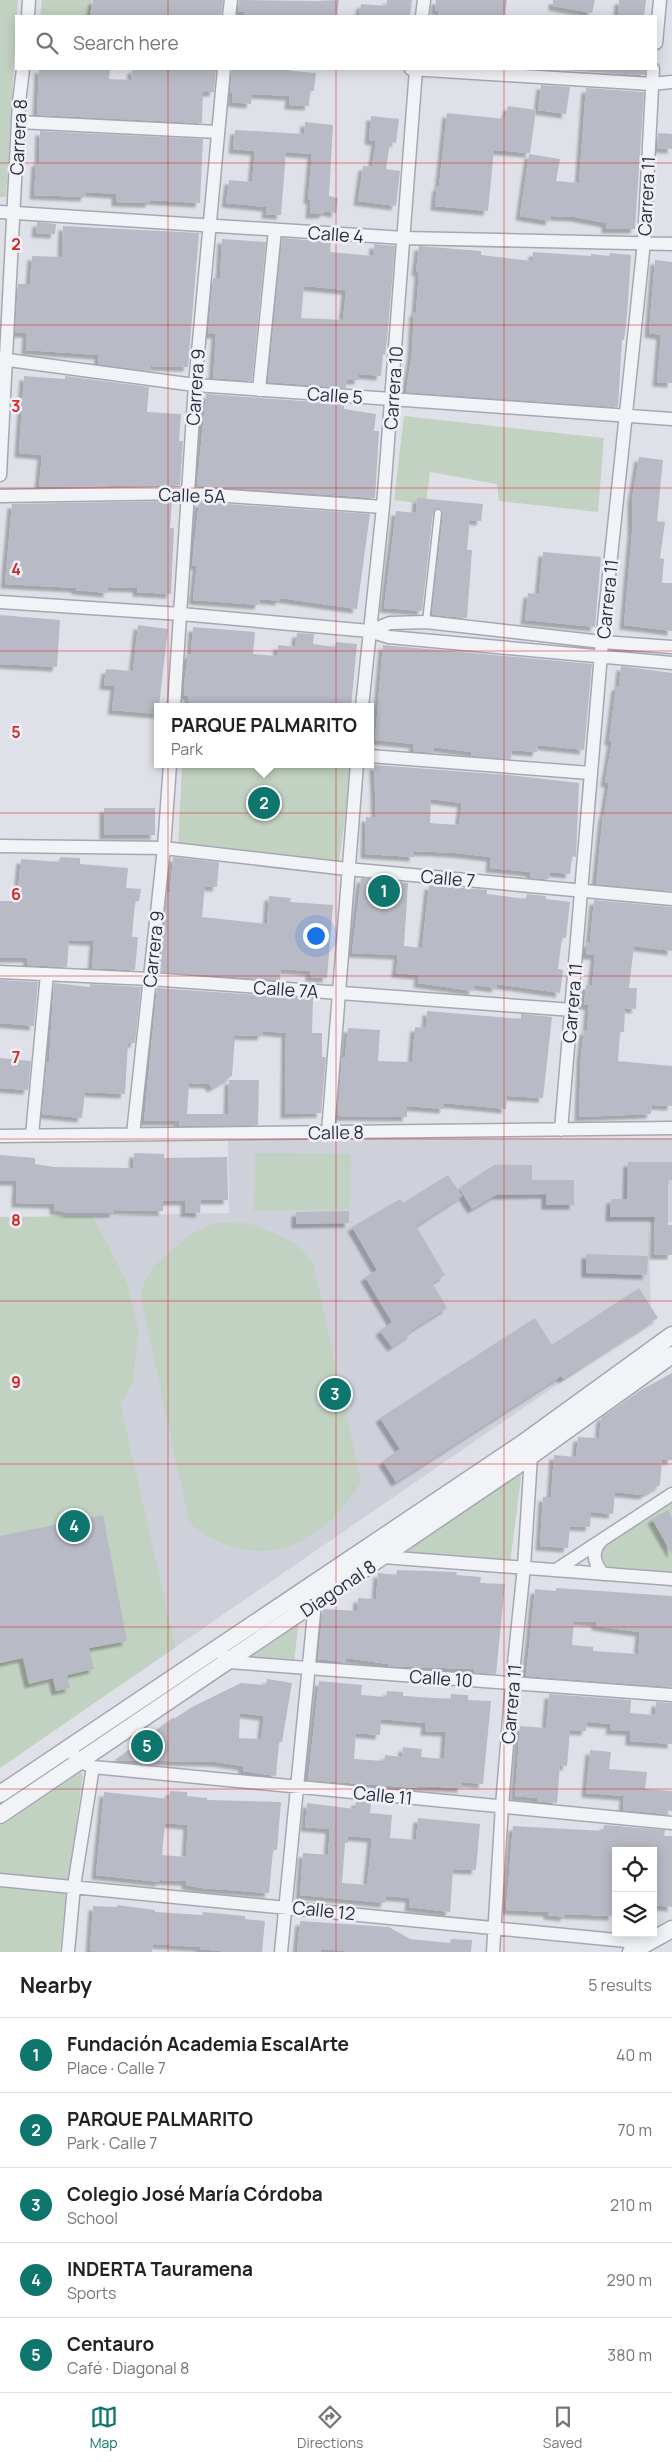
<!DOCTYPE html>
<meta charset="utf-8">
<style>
:root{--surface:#fff;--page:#f2f2f2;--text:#222;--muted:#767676;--line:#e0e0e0;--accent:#0f766e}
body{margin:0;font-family:Manrope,sans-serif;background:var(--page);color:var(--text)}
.controls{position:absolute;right:15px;bottom:15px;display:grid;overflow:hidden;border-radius:0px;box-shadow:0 2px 12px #0003}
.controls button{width:45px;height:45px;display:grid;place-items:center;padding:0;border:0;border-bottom:1px solid var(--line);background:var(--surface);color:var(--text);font:25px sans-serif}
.you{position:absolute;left:315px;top:935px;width:18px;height:18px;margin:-12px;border:4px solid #fff;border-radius:50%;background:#1a73e8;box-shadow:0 0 0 8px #1a73e833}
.badge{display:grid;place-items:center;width:32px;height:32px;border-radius:50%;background:var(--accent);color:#fff;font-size:16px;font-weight:700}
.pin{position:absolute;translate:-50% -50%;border:2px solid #fff;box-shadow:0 1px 5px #0006}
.popup{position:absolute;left:154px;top:703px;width:220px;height:65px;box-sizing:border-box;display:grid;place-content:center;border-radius:0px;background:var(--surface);filter:drop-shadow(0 1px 4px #0005);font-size:16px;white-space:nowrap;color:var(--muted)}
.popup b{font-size:19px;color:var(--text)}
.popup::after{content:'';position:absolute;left:50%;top:100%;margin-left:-10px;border:10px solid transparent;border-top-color:var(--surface)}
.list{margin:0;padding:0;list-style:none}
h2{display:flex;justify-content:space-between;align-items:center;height:65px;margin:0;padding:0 20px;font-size:21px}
h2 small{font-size:16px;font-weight:400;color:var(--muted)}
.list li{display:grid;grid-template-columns:32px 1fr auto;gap:15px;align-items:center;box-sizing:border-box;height:75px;padding:0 20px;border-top:1px solid var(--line)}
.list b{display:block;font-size:19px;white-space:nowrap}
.list p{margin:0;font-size:16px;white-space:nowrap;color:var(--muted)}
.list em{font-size:16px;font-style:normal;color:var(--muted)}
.icon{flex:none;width:28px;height:28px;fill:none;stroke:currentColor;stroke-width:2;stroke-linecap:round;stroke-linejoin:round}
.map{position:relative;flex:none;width:672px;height:1952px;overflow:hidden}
.search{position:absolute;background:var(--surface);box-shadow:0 2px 12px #0003;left:15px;right:15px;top:15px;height:55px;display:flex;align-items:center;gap:12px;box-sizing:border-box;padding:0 18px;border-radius:0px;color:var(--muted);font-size:19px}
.sheet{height:440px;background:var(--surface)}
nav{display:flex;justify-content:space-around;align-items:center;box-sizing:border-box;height:70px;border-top:1px solid var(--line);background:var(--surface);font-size:14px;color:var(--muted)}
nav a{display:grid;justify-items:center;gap:2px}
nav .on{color:var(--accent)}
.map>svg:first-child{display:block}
</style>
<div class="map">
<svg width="672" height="1952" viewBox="0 0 672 1952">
<defs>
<filter id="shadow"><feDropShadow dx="-4.5" dy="4.5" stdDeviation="1" flood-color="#0004"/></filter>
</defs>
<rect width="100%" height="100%" fill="#e0e1e8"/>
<path fill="#ced0da" d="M228 1138H672V1222L649 1223 651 1320 176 1647 121 1405 133 1383 139 1330 127 1281 93 1216 229 1213Z"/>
<path fill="#c2d2c2" d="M0 0H18L6 197H0Z
M42 0H92L90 16H40Z
M404 416 604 438 598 512 499 501 497 484 430 472 426 504 394 500Z
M182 764H352L339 863 178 848Z
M255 1153 351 1154 350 1209 254 1211Z
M93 1216 127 1281 139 1330 133 1383 121 1405 176 1647 0 1768V1217Z
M245 1222 273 1232 296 1244 313 1262 361 1482C320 1549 256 1576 189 1523L140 1292 153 1266 192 1233 216 1223Z
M522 1471 510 1563 403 1553Z
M672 1498V1574L606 1570C598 1559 599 1554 607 1542Z
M299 1621 294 1662 242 1658Z
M81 1772 83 1776 68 1883 0 1877V1826Z
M0 1887 66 1892 60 1952H0Z"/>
<path fill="#b8bac5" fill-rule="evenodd" filter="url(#shadow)" d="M93 0H223L221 16H90Z
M239 0 316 1 339 0 337 16H244V12L238 11Z
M387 0H412L410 16H359L361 4 386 6Z
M436 0H507L505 16H438L439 11 435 10Z
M553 0H595L592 13 553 6Z
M619 0H646L644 16H618Z
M39 69H110L109 79 131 80 132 69H216L214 92H203L202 123 37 115Z
M232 69H291V71L316 73 314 91H310L309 106 289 105 290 96 252 94 251 104 232 102 233 93H230Z
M543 69H645V75Z
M541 85 570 87 566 114 538 110Z
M586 88 644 92 635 229H606V223L575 217 551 216 550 221 520 216 529 154 560 159 556 181 579 183Z
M508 106 536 110 530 153 494 150 488 211 435 206 437 186 439 187 447 113 505 119Z
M371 116 399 119 396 143 390 142 386 169 400 171 396 206 358 201 363 166 372 167 376 141 369 140Z
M305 122 333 125 329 196 338 198 336 213 324 211V214H310L311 200 308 199 312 154 286 152 281 215 266 214 267 207 226 203 229 180 252 182 255 151 233 149 235 130 304 134Z
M40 131 203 139 200 203 150 200V203L116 202V194L86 192 85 197 34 195 36 162H39Z
M658 133 672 134V149L657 148Z
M37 222 56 224 55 234 36 233Z
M63 226 199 233 188 367 151 366 150 371 98 364 99 355 26 350 27 333H15L18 284H30L32 256 62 257Z
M282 238 331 242 330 252 373 256 374 244 395 246 387 340 385 355 383 354 381 376 359 374V380H347L346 388 268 382ZM304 286 346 290 343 320 301 318Z
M222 239 266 242 252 381 213 378 216 334H208L213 278H220Z
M419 246 481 251V255L532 261 533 252 591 256V254L609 256 610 253 631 255 627 316 624 340H622L618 407 406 392 412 352 414 312H416L419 272 416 271Z
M655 260 672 262V383L657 382 661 335 649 333Z
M24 376 65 379V376L149 387 147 412 181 414 179 441H183L180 485 39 487 42 455 19 453Z
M206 394 344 404V409L376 414 374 431H379L375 498 197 486Z
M639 457 663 460 657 521 665 522 660 558 664 559 662 583H672V631L624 625 632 533V499Z
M417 498 483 504 481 521 470 520 467 550H472L467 618 433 615 432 612 443 514 439 508 433 512 422 611 384 608 396 511 416 513Z
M172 501 170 528H174L171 594 137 592V588L108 587V593L76 590V588L5 584 12 504Z
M199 502 370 514 357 609 280 598V601L260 599 259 605 193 600 197 566 192 565Z
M543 552 601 557 595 627 525 620 528 593 539 594Z
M0 615 60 620 57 667 0 664Z
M138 625 168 629 158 714 112 710 115 686 104 685 106 669 133 671Z
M193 627 255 632 253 654 277 656 278 645 295 647 297 633 314 634 313 644 335 647 336 642 357 644 351 707H188L189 696 184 695 185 677 188 654H191Z
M383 645 592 664 584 750 538 745 537 752 512 750 511 759 471 756V752L434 747V753L413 751 414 744 375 740Z
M621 666 672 673V891L596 884 603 815H604L609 783 605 782 612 741H609L616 686H619Z
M374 765 509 775 579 783 576 857 572 856 570 874 550 872 549 879 530 878 531 872 490 868 491 857 456 853 414 851V857L365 854 366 817 376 818ZM431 799 462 803 459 825 430 823Z
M104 808H155V835H104Z
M60 857 80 858V864L128 868 126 888 141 889 139 901H135L132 937H138L135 970 92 968 94 941 69 940 67 967 27 965 28 958H0V901H17L21 859 59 862Z
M173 857 219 862 217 887 205 886 202 917 267 924 269 896 291 898 290 902 333 905 327 978 310 977V971L281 969 280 980 160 972 167 892 170 893Z
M361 878 408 883 404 946 422 948 429 885 487 890V894L526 899 527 894 546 896V899L570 902 566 938H562L558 969 563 970 560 993 497 984 496 988 474 985 473 991 418 983 419 975 396 973 398 955 352 953Z
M594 900 672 907V951L634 946 629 988H637L636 1009 625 1008 624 1032H620L618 1061 672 1066V1106L652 1105 651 1114 579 1117 581 1056 584 1030 587 1031 589 1005H584L586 985H592L595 955H586L587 942 590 943Z
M0 980 38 982 34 1026 0 1023Z
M54 983 90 987V984L141 987 135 1043H128L125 1094 85 1092 82 1118 42 1114 47 1062H49Z
M157 988 313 999 312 1033H322V1057H326L321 1113 285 1114 286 1033 263 1031 262 1036 235 1035 232 1076 212 1088 209 1084 189 1083 187 1114H228L229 1080H259L258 1125 179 1126V1121H144Z
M427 1011 521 1019V1014L552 1017 543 1098 507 1096 506 1109 444 1103V1109L407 1106V1117L339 1116 338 1112 342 1057H345L348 1028 380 1030 378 1061 412 1062 415 1027 426 1028Z
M0 1058 31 1061 28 1090 0 1088Z
M134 1153 164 1154V1158L227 1157 228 1200H201L200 1213 185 1212V1201H163V1211L114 1210V1213H70L54 1210V1204L16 1203 17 1181H0V1155L35 1158V1164L54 1167 133 1168Z
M628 1162H672V1180H668V1225H672V1255H654L655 1217H610L611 1199H627Z
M494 1165H532V1180H574V1205H546V1194L496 1195 472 1209 459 1188Z
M448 1175 462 1196 416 1226 445 1275 432 1283 447 1308 410 1331 412 1333 392 1347 380 1331 392 1322 365 1277 377 1270 352 1227 400 1199 403 1203Z
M349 1211V1223L296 1224V1212Z
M586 1254 648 1256 647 1275 586 1273Z
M639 1288 658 1318 563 1379 561 1376 396 1482 383 1461 400 1449 380 1418 535 1318 552 1345Z
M672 1373V1460H662L660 1485 643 1495 615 1492 613 1514 591 1512 590 1527 570 1526 568 1548 540 1546 543 1497H551L554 1455 576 1457 578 1437 599 1438 601 1418 641 1390Z
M668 1510 672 1518V1554L652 1519Z
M103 1515 127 1641 89 1648 94 1669 67 1675 70 1688 56 1691 53 1678 29 1684 23 1658 0 1663V1536Z
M397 1570 457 1572 456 1575 481 1577 480 1583 505 1584 496 1674 474 1672V1669L388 1666V1664L346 1658V1662L318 1659 323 1609 357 1611 358 1598 376 1599 378 1573 396 1575Z
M556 1588 672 1596V1687L526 1676 535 1589 556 1591ZM574 1621 596 1622V1626L640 1632 638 1654 593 1651V1647L572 1645Z
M267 1679 292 1683 282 1742H279L276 1776 243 1771V1766L216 1762 115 1760 174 1717V1719L192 1707 241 1683 266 1685ZM240 1713 264 1716 261 1739 239 1738Z
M319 1681 362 1685 361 1695 386 1697 387 1691 403 1692V1696L451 1699V1694L468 1695V1700L491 1701 483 1784 462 1782V1788L418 1786V1788L308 1780ZM381 1719 426 1723 425 1731 446 1732 444 1759 421 1757 422 1749 403 1747 402 1757 385 1755 384 1761 354 1759 356 1733 380 1735Z
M549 1694 631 1700 630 1713 655 1715 656 1702 672 1703V1744L630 1741V1731L610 1730 611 1724 587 1722 586 1731 570 1730 567 1766 560 1765 557 1803 537 1801V1798L515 1796 520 1726 546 1728Z
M590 1750 611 1752 609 1769 647 1772 645 1789 672 1791V1811L666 1810V1814L623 1810 624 1796 586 1793Z
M170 1791 187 1792V1796L207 1798V1800L281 1802 277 1850H273L269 1893 202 1888 186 1885V1881L160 1880V1882L96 1875 104 1792 169 1799ZM165 1823 188 1825 186 1857 162 1855Z
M356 1801 371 1802 370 1813 392 1815 390 1838 416 1840 418 1818 480 1824 476 1870 453 1869 450 1912 409 1907 410 1898 386 1896 385 1903 300 1895 303 1853 328 1855 330 1829 305 1827 307 1803 355 1809ZM348 1836 372 1838 367 1885 342 1883 345 1843H348Z
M604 1825 665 1830 664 1836H672V1907L653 1905V1851H616L613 1916 565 1914V1917L548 1915V1912L506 1910 513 1826 603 1831Z
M117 1905 155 1910V1912L202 1915 203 1912 245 1916V1919L265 1921 262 1952H230L200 1949V1947L153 1944 152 1952 90 1951 93 1906 117 1907Z
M300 1921 389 1927 410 1939 450 1943 451 1939 472 1940 471 1952H356L321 1949V1952H297Z"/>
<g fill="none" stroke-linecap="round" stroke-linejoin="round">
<g stroke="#a6a7b2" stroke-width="9">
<path id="service" d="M426 622 438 513"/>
</g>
<g stroke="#a6a7b2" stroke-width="15">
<path id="minor" d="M28 16 29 0
M229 16 231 0
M422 16 424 0
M656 43 660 0
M411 69 651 84 672 82
M19 122 218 132
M0 212 404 238 672 244
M0 359 195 385 672 419
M259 390 275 230
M0 475 19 102 23 69
M0 496 187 493 383 507
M0 602 181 614 369 631 389 637 672 663
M369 631 390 623 426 622 602 642 672 647
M174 707 195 385 224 69
M362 707 383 507 416 69
M370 756 590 773
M0 846 164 848 347 869 672 899
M0 972 150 979 573 1010
M561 1130 602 642 644 242 653 69
M328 1132 357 764
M133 1134 164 848 170 764
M32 1135 47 974
M0 1136 672 1128
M601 1541C591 1552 594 1563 603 1574
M383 1557 672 1579
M556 1570 672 1494
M218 1648 228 1662 672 1695
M68 1749 81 1762 93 1767 672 1823
M0 1880 647 1943
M68 1952 74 1886 93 1767
M281 1952 315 1603 312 1597
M493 1952 502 1806 512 1683 524 1567 531 1456 528 1452"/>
</g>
<g stroke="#a6a7b2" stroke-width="19">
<path id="tertiary" d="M0 1794 523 1443 672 1335
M0 1815 531 1456 672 1355
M631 1952 672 1929"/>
</g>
<use href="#service" stroke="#f2f3f7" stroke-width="6"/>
<use href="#minor" stroke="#f2f3f7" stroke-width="12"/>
<use href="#tertiary" stroke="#f2f3f7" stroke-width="16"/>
</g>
<path fill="none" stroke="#d62828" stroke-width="1" stroke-opacity="0.55" d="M168 0V16M336 0V16M504 0V16M168 69V1952M336 69V1952M504 69V1952M0 163H672M0 325H672M0 488H672M0 651H672M0 813H672M0 976H672M0 1139H672M0 1301H672M0 1464H672M0 1627H672M0 1789H672"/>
<g text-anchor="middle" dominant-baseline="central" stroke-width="5" stroke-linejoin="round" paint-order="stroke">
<g font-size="18" fill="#2a2d3f" stroke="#eff1f6">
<text transform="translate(18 137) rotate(-87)">Carrera 8</text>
<text transform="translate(646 196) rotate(-87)">Carrera 11</text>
<text transform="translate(336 234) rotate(4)">Calle 4</text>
<text transform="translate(195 387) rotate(-86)">Carrera 9</text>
<text transform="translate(393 388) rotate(-86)">Carrera 10</text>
<text transform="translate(335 395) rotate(4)">Calle 5</text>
<text transform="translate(192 495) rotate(2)">Calle 5A</text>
<text transform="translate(607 599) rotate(-84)">Carrera 11</text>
<text transform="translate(448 878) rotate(5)">Calle 7</text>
<text transform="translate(153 949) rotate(-84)">Carrera 9</text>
<text transform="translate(286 989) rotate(4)">Calle 7A</text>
<text transform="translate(572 1003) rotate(-85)">Carrera 11</text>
<text transform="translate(336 1132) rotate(-1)">Calle 8</text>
<text transform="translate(338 1588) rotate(-34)">Diagonal 8</text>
<text transform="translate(441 1678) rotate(4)">Calle 10</text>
<text transform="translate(511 1704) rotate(-85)">Carrera 11</text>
<text transform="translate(383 1795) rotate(6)">Calle 11</text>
<text transform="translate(324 1910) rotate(6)">Calle 12</text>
</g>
</g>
<g font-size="16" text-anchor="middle" font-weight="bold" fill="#d62828" stroke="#eff1f6" stroke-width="5" stroke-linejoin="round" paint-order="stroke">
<text x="16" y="250">2</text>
<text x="16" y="412">3</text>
<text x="16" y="575">4</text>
<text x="16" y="738">5</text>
<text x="16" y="900">6</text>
<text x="16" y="1063">7</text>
<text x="16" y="1226">8</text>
<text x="16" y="1388">9</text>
</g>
</svg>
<div class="controls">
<button><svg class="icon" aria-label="locate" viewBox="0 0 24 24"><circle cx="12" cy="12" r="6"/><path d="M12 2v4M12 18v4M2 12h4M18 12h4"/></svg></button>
<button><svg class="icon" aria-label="layers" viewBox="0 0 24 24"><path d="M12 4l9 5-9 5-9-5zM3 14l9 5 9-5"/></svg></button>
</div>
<div class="you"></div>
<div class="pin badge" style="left:384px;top:891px">1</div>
<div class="pin badge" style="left:264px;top:803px">2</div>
<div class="popup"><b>PARQUE PALMARITO</b>Park</div>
<div class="pin badge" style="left:335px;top:1394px">3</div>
<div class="pin badge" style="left:74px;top:1526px">4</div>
<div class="pin badge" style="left:147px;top:1746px">5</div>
<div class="search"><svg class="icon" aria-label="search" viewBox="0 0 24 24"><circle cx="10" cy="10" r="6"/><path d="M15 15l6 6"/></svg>Search here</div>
</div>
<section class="sheet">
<h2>Nearby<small>5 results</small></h2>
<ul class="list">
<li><span class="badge">1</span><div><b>Fundación Academia EscalArte</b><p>Place · Calle 7</p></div><em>40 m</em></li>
<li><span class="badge">2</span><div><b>PARQUE PALMARITO</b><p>Park · Calle 7</p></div><em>70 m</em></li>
<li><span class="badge">3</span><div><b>Colegio José María Córdoba</b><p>School</p></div><em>210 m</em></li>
<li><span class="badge">4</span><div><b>INDERTA Tauramena</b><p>Sports</p></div><em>290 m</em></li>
<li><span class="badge">5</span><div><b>Centauro</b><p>Café · Diagonal 8</p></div><em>380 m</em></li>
</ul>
</section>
<nav>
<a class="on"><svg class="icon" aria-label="map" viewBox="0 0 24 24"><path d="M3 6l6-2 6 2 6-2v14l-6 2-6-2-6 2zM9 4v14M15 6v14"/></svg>Map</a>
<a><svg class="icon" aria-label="directions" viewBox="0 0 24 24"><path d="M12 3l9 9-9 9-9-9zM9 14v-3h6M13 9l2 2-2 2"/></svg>Directions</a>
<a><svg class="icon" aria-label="saved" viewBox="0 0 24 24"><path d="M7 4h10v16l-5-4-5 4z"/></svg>Saved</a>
</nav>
